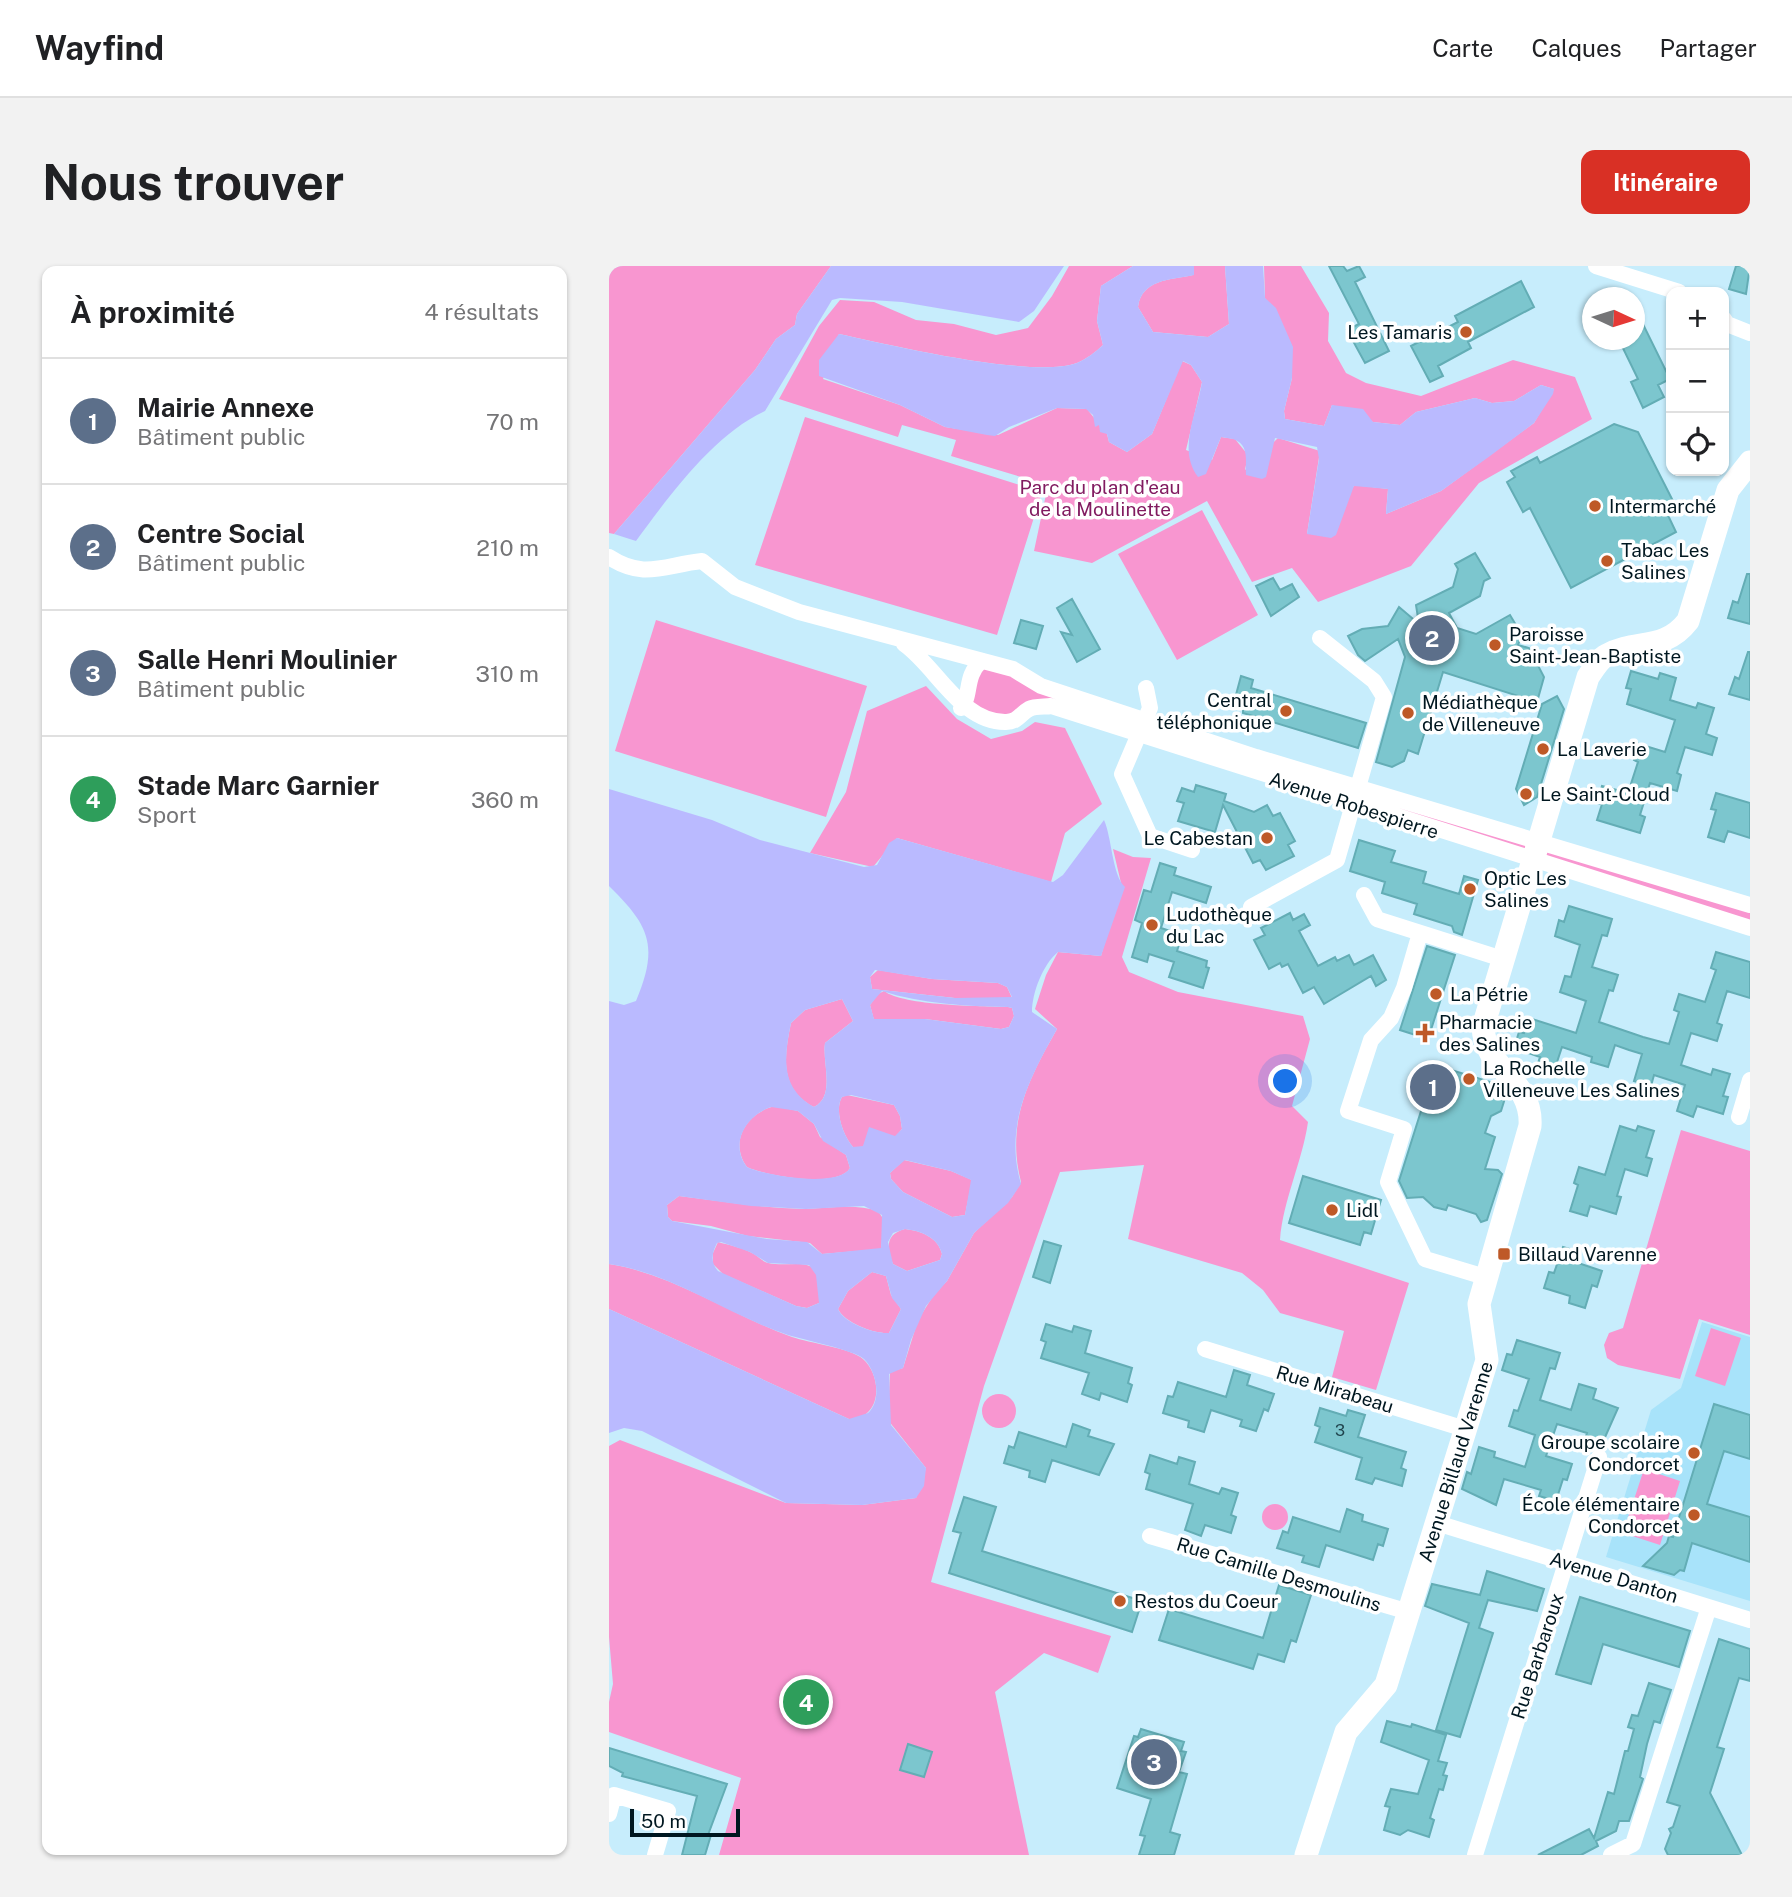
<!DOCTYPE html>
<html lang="fr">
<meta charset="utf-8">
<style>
:root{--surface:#fff;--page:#f2f2f2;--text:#202124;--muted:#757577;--line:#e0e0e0;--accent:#d93025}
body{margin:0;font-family:"Public Sans",sans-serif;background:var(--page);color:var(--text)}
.controls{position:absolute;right:21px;top:21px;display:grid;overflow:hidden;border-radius:14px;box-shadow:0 2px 5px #0004}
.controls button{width:63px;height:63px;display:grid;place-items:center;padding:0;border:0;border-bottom:2px solid var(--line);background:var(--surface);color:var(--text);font:35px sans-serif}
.compass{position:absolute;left:973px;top:21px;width:63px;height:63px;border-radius:50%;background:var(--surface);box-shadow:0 2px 5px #0004;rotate:94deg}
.scale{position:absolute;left:21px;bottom:18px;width:110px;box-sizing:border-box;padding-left:7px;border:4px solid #001720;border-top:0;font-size:19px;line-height:24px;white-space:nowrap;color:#001720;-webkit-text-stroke:5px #fff;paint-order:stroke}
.you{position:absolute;left:677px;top:816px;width:24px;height:24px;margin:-18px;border:5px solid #fff;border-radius:50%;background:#1a73e8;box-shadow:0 0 0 10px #1a73e833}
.badge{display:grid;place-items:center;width:46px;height:46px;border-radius:50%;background:var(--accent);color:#fff;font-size:23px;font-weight:700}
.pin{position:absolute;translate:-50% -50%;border:4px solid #fff;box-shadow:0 2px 7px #0006}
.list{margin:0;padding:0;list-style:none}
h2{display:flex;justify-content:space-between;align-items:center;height:91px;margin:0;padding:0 28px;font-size:30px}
h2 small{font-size:23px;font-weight:400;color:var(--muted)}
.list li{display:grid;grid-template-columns:46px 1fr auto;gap:21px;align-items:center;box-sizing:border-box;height:126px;padding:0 28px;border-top:2px solid var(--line)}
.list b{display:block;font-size:26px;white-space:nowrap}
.list p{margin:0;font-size:23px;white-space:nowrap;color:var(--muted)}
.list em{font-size:23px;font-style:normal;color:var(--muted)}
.icon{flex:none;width:38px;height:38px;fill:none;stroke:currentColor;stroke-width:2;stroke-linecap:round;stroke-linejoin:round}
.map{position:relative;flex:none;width:1141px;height:1589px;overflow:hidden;border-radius:14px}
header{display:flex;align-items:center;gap:42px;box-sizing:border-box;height:98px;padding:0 35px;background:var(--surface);border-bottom:2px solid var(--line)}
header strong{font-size:33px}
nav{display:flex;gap:38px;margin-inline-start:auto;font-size:24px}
.intro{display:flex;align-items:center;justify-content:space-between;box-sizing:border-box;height:168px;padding:0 42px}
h1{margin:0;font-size:49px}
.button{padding:18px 32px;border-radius:14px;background:var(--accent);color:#fff;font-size:24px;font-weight:700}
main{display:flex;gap:42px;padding:0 42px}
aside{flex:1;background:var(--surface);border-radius:14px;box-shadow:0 2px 5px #0004}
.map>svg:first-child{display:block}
</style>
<header>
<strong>Wayfind</strong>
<nav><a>Carte</a><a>Calques</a><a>Partager</a></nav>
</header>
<div class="intro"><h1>Nous trouver</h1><a class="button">Itinéraire</a></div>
<main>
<aside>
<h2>À proximité<small>4 résultats</small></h2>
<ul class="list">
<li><span class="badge" style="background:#5c6f8a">1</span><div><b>Mairie Annexe</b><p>Bâtiment public</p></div><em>70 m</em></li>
<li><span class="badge" style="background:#5c6f8a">2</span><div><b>Centre Social</b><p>Bâtiment public</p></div><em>210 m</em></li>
<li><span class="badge" style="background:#5c6f8a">3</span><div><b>Salle Henri Moulinier</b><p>Bâtiment public</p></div><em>310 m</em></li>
<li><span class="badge" style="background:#2e9e5b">4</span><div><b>Stade Marc Garnier</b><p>Sport</p></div><em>360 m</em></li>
</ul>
</aside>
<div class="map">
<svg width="1141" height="1589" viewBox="0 0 1141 1589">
<rect width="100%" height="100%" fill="#c7edfc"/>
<path fill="#a8e3fa" d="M1093 1056 1141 1071V1335L997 1291 1042 1144 1072 1122Z"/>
<path fill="#f896d0" d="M0 0H222L188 48 186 59 167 73 146 104 5 268 0 267Z
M460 0H524L492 20 488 55 494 79C488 85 476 94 468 97 422 113 282 79 230 68L214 113 291 139 336 161 389 169 448 142 478 143 498 168 500 176 518 186 543 168 573 95 582 99 593 116 577 184 603 194 612 171 626 173 639 189 636 204 669 172 711 185 698 268 746 219 779 223 777 248 832 225 925 157 945 123 932 119 905 135 883 137 866 132 807 146 791 159 764 156 723 139 715 160 676 153 675 145 683 112 656 32 655 0H692L720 47 719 75 737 107 757 117 812 130 904 94 966 111 983 153 870 217 802 300 709 336 683 302 643 316 598 235 483 297 425 285 439 219 342 190 347 174 293 159 289 171 170 133 210 60 231 34 265 36 307 54 345 58 387 69 419 62 443 30Z
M585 0H616L620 58 599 71 544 66 529 41C533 13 561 14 584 9Z
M196 151 433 226 388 369 146 299Z
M593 244 649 349 568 394 509 288Z
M47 354 258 420 217 551 6 485Z
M372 395 432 420 1141 639V662L442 440 407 454 355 439Z
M317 420 348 453 382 473 413 465 426 456 456 462 493 538 456 567 442 616 288 572 264 601 201 587 237 526 258 445Z
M504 583 524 591 542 592 513 691 520 706 569 726 694 750 701 773 683 840 699 856C693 897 674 934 671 974L800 1017 767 1124 723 1111 735 1065 671 1047 654 1024 633 1007 519 973 535 899 451 906 375 1120 322 1316 502 1370 489 1407 435 1387 386 1426 420 1589H110L132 1512 0 1466V1436L4 1418 0 1371V1180L11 1174 177 1237 253 1239 307 1232 317 1202 279 1154 281 1106 294 1102 309 1054 324 1030 338 1015 365 967 403 931 412 916C397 857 419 814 448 763L426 743 437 709 449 686 492 690 512 617Z
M269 704 323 713 389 717 398 721 403 732H346L263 723 261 711Z
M275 725C295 740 372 740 399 741L403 742 405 750 400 761 392 763 316 753 265 754 261 739 269 728Z
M233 733 244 755 216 777C213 797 227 830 205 841 170 823 175 791 182 757L196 744Z
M238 829 285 839 291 850 293 863 287 870 258 871 254 881H244C234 870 225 844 233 831Z
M166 840 189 845 205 858 211 871 237 889 241 902C229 923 157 910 138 901 119 875 139 846 166 840Z
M1072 864 1141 885V1069L1090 1053 1071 1113 1009 1099 998 1092 995 1079 1000 1067 1014 1062Z
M295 894 342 905 363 914 356 949 343 951 294 926 282 913 281 907Z
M70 930C112 935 152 942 194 943 219 943 244 937 269 945L275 954 272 983 213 988 201 977 139 970 102 960 63 955 59 951 58 939Z
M296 963C312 965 329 971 333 988L331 994 298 1005 284 998C277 981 277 968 296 963Z
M109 976C120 979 135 982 145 988 150 991 153 995 159 997 187 1003 217 983 210 1037L198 1042 187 1040 114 1008 104 998V987Z
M0 998C64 1008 122 1049 183 1071 200 1077 242 1082 254 1093 274 1111 273 1153 240 1153L0 1043Z
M263 1006 277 1010 282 1029 292 1043 280 1067C265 1068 236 1057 229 1043L239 1025Z
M1102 1062 1132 1072 1116 1120 1086 1110Z
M373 1145a17 17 0 1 1 34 0a17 17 0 1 1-34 0Z
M1035 1203 1071 1215 1051 1279 1014 1267Z
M653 1251a13 13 0 1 1 26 0a13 13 0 1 1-26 0Z"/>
<path fill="#babaff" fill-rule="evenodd" d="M222 0H455L425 45 410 56 293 36 231 32 223 34 156 145C105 168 60 230 27 275L5 268 146 104 167 73 186 59 188 48Z
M524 0H585V9C561 14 533 13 529 41L544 66 599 71 620 58 616 0H654L656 32 667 42 684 81 683 112 675 145 676 153 715 160 723 139 754 143 764 156 791 159 807 146 866 132 883 137 905 135 932 119 945 123 944 128 925 157 881 190 832 225 777 248 779 223 745 220 727 269 722 272 698 268 710 193 708 181 666 172 657 211 653 213 637 209C636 194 641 179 624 173 620 172 616 172 612 171L597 208 589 211C568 183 588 148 593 116L582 99 574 95 543 168 518 186 500 176 498 168 491 166 490 159 486 161 484 149 477 143 448 142 400 161 386 170 378 169 336 161 291 139 210 110V94L230 68C281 79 422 113 468 97 476 94 488 85 494 79L488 55 492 20Z
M0 523 103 554 151 574 255 601 268 599 280 577 288 572 444 616 454 609 495 554C503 572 503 609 516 621L492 690 449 686C434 698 423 727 423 746L448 763C420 813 395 860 412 918L399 937 365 967 338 1015 317 1040 302 1074 294 1102 280 1108 282 1159 317 1202 315 1220 307 1232 253 1239 177 1237 33 1165 15 1162 0 1167V1043L240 1153 259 1147C273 1134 268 1106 255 1093 245 1084 195 1074 179 1069 119 1049 63 1007 0 998V735L15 739 27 735C50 680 41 660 0 620ZM266 704 323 713 389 717 398 721 403 731 346 732 263 723 261 711ZM273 725C313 738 356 740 399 741L403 742 405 750 400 761 392 763 316 753H265L261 739ZM233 733 244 755 216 777C213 797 227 830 205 841 171 822 175 791 182 757L196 744ZM242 829 285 839 291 850 293 863 286 870 260 861 254 880 244 881C234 870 225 844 233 831ZM162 841 189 845 205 858 214 875 237 889 241 902C230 922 156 910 138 901 120 878 137 849 162 841ZM296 894 342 905 362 914 356 949 343 951 294 926 282 913 281 907ZM70 930 142 940 197 943 255 940 273 949 272 982 213 988 198 976 158 973 63 955 59 951 58 939ZM296 963C312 965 329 971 333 988L331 994 298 1005 284 998 279 976 284 967ZM112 976 141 986 159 997 200 999 207 1009 210 1037 198 1042 187 1040 109 1005C101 996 103 987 108 977ZM263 1006 277 1010 283 1032 292 1043 280 1067C265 1068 235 1057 229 1043L239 1025Z"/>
<path fill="#7cc6ce" stroke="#63adb5" stroke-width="2" d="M720 0H734L738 5 750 0 756 11 746 16 780 85 756 97 738 64 750 58Z
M1127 0H1141L1137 28 1120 23Z
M912 15 925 41 859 76 862 82 829 100 834 110 821 116 802 80 849 56 846 50Z
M1026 42 1061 113 1049 119 1055 131 1034 142 1022 116 1029 113 1010 74H1026Z
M1005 158 1029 166 1065 237 1056 243 1067 266 962 322 921 242 914 246 898 216 906 211 902 205 928 191 931 197Z
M866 287 881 312 875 315 871 330 840 347 848 362 867 368 901 349 913 369 909 379 920 382 935 411 928 436 834 406 809 488 799 484 795 495 783 501 767 496 796 391 789 373 756 395 749 389 739 370 753 363 779 360 790 341 810 358 807 339 844 321 849 303 846 298Z
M1138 308H1141V358L1119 352 1124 335 1129 337Z
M664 312 671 324 683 318 690 331 662 350 647 320Z
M463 333 491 383 468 396 452 366 463 369 448 342Z
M412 354 434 360 427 383 405 377Z
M1139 386H1141V434L1120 428 1126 411 1130 413Z
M1022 405 1049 413 1051 407 1067 412 1061 434 1087 442 1089 437 1105 442 1097 468 1108 472 1103 489 1076 481 1068 507 1072 509 1068 525 1041 517 1031 549 1036 551 1031 567 988 554 993 538 988 537 993 520 1019 527 1029 496 1025 494 1030 478 1056 486 1066 454 1018 438 1022 423 1017 422Z
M632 410 644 414 642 422 757 457 749 482 634 447V443L624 440Z
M948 430 955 443 928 531 915 539 907 523 933 438Z
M587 519 617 528 615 535 645 546 658 539 664 550 671 547 686 575 679 579 685 590 657 604 651 594 644 597 614 539 606 566 569 555 575 537 568 535 573 522 585 526Z
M1107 527 1141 537V572L1119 565 1115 576 1099 571 1107 544 1102 543Z
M750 574 786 585 782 596 817 606 814 617 850 628 855 610 869 614 853 669 845 666 843 660 805 648 808 638 773 627 776 616 741 605Z
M551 597 567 602 565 609 602 621 597 637 563 626 552 662 573 669 568 685 598 695 597 701 600 702 594 722 560 711 565 696 540 688 538 696 523 691 533 657 526 654 535 624 542 626Z
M960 640 1003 653 998 670 993 669 983 701 1009 709 1004 725 1000 724 990 756 1034 771 1060 778 1070 746 1065 744 1070 728 1096 736 1107 704 1102 702 1107 686 1141 696V732L1118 725 1108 757 1113 759 1108 775 1082 767 1072 799 1102 809 1104 803 1121 808 1114 830 1119 831 1114 848 1088 840 1084 851 1068 845 1076 819 1045 809 1042 820 1025 815 1033 788 1020 784 1006 779 999 801 982 796 983 791 953 781 946 802 929 797 931 791 905 782 910 766 915 767 920 752 967 767 977 735 951 726 956 710 962 711 971 679 946 670 950 654 955 656Z
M681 647 684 654 695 648 701 659 690 665 709 700 726 691 728 695 740 689 745 699 764 689 777 714 767 720 762 710 715 738 705 721 694 727 679 698 673 701 671 697 660 703 645 674 656 669 652 662Z
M818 680 846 689 819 773 791 764Z
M826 799 888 818 897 829 892 845 882 850 876 867 886 871 876 903 889 904 893 908 878 954 872 956 867 948 839 939 837 944 825 941 814 931 798 932 790 915 818 826 813 825 818 808Z
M1011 860 1027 865 1029 860 1045 865 1037 891 1043 893 1038 910 1016 903 1008 930 1012 931 1007 948 981 940 978 950 961 945 969 919 965 917 970 901 996 909Z
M694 910 772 934 762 968 755 966 751 979 680 957Z
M435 975 452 980 441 1017 424 1011Z
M954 981 970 986 966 996 993 1005 988 1021 983 1019 976 1042 960 1037 961 1030 935 1022 940 1006 945 1007Z
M437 1058 463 1066 465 1060 482 1065 476 1087 523 1102 519 1117 523 1119 518 1136 492 1127 490 1134 473 1128 480 1107 432 1092 437 1076 432 1074Z
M908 1074 951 1087 946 1103 941 1102 931 1134 962 1144 970 1118 987 1123 984 1133 1009 1142 993 1178 976 1173 978 1167 948 1158 937 1190 963 1198 958 1214 954 1213 947 1235 930 1230 932 1224 895 1213 887 1239 853 1223 858 1206 862 1208 870 1181 886 1186 885 1191 916 1201 926 1169 900 1160 905 1144 909 1145 920 1113 893 1104 898 1088 903 1089Z
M625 1104 641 1109 638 1119 665 1128 659 1145 655 1143 647 1165 631 1160 633 1154 602 1144 595 1166 579 1161 580 1155 554 1147 559 1130 564 1131 569 1116 617 1131Z
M1105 1138 1141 1149V1193L1115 1185 1098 1238 1141 1251V1296L1083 1277 1075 1305 1071 1304 1065 1309 1034 1300 1058 1277 1060 1270 1064 1271Z
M711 1142 737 1150 739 1144 756 1149 749 1171 797 1186 792 1202 797 1204 793 1220 766 1212 763 1218 747 1213 753 1192 706 1176 711 1161 706 1159Z
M464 1158 481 1164 479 1170 505 1178 490 1209 443 1194 436 1216 420 1211 421 1205 395 1197 400 1180 405 1182 410 1166 457 1181Z
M541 1189 568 1198 570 1191 586 1196 580 1218 610 1228 613 1222 629 1227 622 1249 627 1251 622 1267 596 1259 592 1270 576 1264 584 1238 537 1223 541 1208 536 1206Z
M355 1231 387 1241 373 1285 533 1335 523 1366 340 1307 352 1267 344 1265Z
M738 1243 754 1249 753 1255 779 1263 774 1280 769 1278 764 1294 717 1279 710 1301 693 1296 695 1290 668 1282 674 1265 679 1267 684 1251 731 1266Z
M878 1305 935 1323 928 1345 879 1334 870 1362 884 1367 851 1471 827 1464 860 1357 816 1340 823 1318 871 1329Z
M670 1319 702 1329 687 1376 682 1374 675 1396 649 1388 644 1403 550 1374 560 1343 654 1372Z
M971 1331 1081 1365 1070 1401 994 1378 982 1418 947 1408Z
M1110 1373 1141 1383V1415L1130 1412 1108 1481 1115 1483 1101 1527 1133 1589H1059L1056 1583 1062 1567 1060 1563 1064 1561 1071 1540 1058 1536Z
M1040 1417 1062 1424 1051 1457 1045 1455 1038 1478 1031 1511 1034 1513 1020 1555H1010L1007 1565 987 1575 989 1580 972 1589H929L980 1563 985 1572 999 1526 1005 1528 1016 1485H1019L1025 1463 1019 1461 1023 1449 1029 1450Z
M778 1455 802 1461 803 1458 837 1469 829 1495 838 1497 834 1509 838 1510 834 1524 830 1523 821 1552 825 1554 820 1571 799 1564 791 1569 775 1564 781 1541 776 1540 782 1523 809 1528 820 1494 772 1476Z
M532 1463 575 1476 572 1485 577 1486 570 1506 578 1508 561 1566 571 1569 565 1589H530L536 1570 531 1569 542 1533 508 1522 525 1470 529 1471Z
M299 1478 323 1486 315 1511 291 1504Z
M0 1482 118 1518 99 1569H102L96 1589H73L88 1530 13 1510 14 1507 0 1500Z"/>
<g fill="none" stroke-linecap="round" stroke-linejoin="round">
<path stroke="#fff" stroke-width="16" d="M987 0 1070 26
M1115 53 1118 58 1141 67
M0 291C35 314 55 299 93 295L126 321 190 346 404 403 432 420 647 491 1141 639
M295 378C327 400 352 457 397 456 409 456 411 448 420 443 426 440 436 441 442 440L1141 662
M537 422 541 442 513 508 541 570 583 584
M352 442C363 429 355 411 372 395
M755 629 768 653 894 693
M642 641 728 594 775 431 765 415 711 372
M811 667 795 722 782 752 762 774 739 845 795 863 779 916 816 993 876 1011
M1130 851 1141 814
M596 1083 856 1163
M828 1257 1141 1354
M541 1270 800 1346
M0 1548 5 1529 59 1545 46 1589
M866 1589 990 1191
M1002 1589 1024 1578 1100 1341"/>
<path stroke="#fff" stroke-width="23" id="s1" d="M697 1589 737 1466 777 1419 878 1094 870 1038 921 860C924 813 876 805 874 761L979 411C984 404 990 393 998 389 1027 373 1055 386 1079 355L1119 224 1141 196"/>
</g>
<g fill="#be5927" stroke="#fff" stroke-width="2.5">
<circle cx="857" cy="66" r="7"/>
<circle cx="986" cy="240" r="7"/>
<circle cx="998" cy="295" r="7"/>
<circle cx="886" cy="379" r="7"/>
<circle cx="677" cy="445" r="7"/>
<circle cx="799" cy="447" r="7"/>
<circle cx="934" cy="483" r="7"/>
<circle cx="917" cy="528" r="7"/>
<circle cx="658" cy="572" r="7"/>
<circle cx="861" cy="623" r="7"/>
<circle cx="543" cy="659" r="7"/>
<circle cx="827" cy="728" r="7"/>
<path d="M812.5 756.5h7v7h7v7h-7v7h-7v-7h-7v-7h7z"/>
<circle cx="860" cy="813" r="7"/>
<circle cx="723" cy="944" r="7"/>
<rect x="888" y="981" width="14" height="14" rx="3.5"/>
<circle cx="1085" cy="1187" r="7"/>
<circle cx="1085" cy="1249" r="7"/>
<circle cx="511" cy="1335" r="7"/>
</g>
<g text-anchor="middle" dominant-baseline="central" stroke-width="7" stroke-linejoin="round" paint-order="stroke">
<g font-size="16" fill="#1f434c">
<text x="731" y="1164">3</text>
</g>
<g font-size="19" fill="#001720" stroke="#fff" text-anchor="start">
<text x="843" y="66" text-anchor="end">Les Tamaris</text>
<text x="1000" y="240">Intermarché</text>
<text x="1012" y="284">Tabac Les<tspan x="1012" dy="22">Salines</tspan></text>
<text x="900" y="368">Paroisse<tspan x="900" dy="22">Saint-Jean-Baptiste</tspan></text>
<text x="663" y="434" text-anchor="end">Central<tspan x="663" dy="22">téléphonique</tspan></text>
<text x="813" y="436">Médiathèque<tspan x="813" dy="22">de Villeneuve</tspan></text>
<text x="948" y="483">La Laverie</text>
<text x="931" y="528">Le Saint-Cloud</text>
<text x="644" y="572" text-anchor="end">Le Cabestan</text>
<text x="875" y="612">Optic Les<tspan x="875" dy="22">Salines</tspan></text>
<text x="557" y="648">Ludothèque<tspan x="557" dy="22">du Lac</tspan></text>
<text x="841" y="728">La Pétrie</text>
<text x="830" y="756">Pharmacie<tspan x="830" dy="22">des Salines</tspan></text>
<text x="874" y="802">La Rochelle<tspan x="874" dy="22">Villeneuve Les Salines</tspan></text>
<text x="737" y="944">Lidl</text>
<text x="909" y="988">Billaud Varenne</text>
<text x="1071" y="1176" text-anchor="end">Groupe scolaire<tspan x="1071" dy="22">Condorcet</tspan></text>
<text x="1071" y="1238" text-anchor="end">École élémentaire<tspan x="1071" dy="22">Condorcet</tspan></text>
<text x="525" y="1335">Restos du Coeur</text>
</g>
<g font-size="19" fill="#811b60" stroke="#fff">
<text x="491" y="221">Parc du plan d'eau<tspan x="491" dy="22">de la Moulinette</tspan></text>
</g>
<g font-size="19" fill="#001720" stroke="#fff">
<text transform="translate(745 539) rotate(18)">Avenue Robespierre</text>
<text transform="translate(726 1123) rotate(17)">Rue Mirabeau</text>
<text stroke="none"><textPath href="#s1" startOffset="425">Avenue Billaud Varenne</textPath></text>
<text transform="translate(670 1308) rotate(17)">Rue Camille Desmoulins</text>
<text transform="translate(1005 1311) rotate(17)">Avenue Danton</text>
<text transform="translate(928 1390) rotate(-72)">Rue Barbaroux</text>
</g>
</g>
</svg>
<div class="controls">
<button>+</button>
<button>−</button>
<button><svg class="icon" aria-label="locate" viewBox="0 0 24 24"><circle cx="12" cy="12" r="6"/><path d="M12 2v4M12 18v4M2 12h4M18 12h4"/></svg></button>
</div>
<svg class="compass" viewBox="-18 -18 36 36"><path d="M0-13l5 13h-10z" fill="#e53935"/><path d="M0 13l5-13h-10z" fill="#757577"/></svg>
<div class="scale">50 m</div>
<div class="you"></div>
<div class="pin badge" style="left:824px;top:821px;background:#5c6f8a">1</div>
<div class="pin badge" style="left:823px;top:372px;background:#5c6f8a">2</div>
<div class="pin badge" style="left:545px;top:1496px;background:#5c6f8a">3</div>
<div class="pin badge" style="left:197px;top:1436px;background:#2e9e5b">4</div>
</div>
</main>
